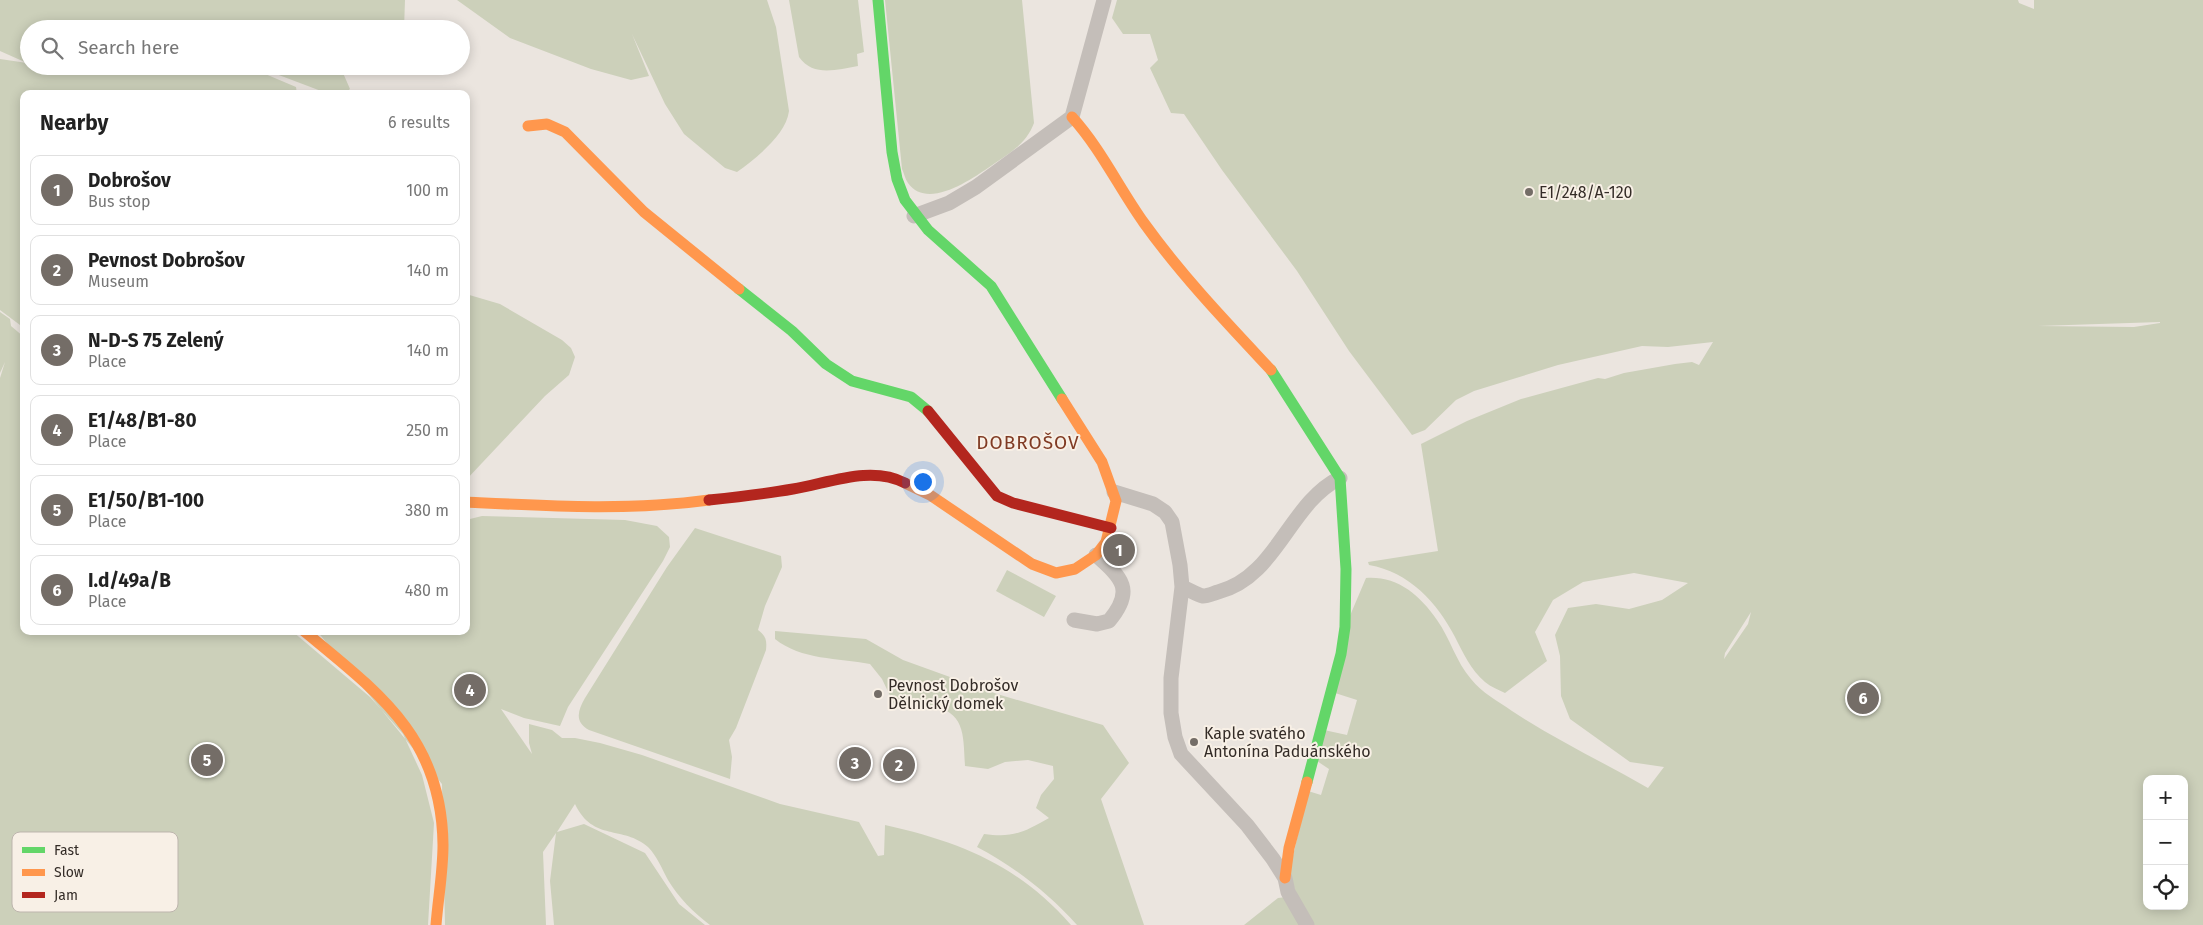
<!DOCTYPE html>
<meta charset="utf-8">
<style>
:root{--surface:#fff;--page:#f2f2f2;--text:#222;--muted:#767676;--line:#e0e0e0;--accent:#746d67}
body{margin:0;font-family:"Fira Sans",sans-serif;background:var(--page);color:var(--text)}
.controls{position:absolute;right:15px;bottom:15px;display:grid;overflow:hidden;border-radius:10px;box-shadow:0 2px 12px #0003}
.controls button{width:45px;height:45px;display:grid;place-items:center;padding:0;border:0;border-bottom:1px solid var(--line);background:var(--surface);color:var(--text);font:25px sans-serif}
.you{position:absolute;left:922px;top:481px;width:18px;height:18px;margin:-12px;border:4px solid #fff;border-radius:50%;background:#1a73e8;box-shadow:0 0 0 8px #1a73e833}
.badge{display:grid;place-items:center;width:32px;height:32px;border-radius:50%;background:var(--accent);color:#fff;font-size:16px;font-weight:700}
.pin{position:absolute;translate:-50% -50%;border:2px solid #fff;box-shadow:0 1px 5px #0006}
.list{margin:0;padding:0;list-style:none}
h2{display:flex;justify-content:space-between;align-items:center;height:65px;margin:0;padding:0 20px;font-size:21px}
h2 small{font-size:16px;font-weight:400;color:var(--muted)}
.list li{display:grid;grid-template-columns:32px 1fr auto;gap:15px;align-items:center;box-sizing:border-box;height:70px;margin:0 10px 10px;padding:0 10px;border:1px solid var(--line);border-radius:10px}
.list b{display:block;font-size:19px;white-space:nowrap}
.list p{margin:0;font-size:16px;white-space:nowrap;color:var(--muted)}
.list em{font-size:16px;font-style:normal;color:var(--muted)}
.icon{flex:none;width:28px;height:28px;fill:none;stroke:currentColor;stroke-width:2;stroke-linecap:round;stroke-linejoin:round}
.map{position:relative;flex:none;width:2203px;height:925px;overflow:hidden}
.search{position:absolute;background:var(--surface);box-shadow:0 2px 12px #0003;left:20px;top:20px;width:450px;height:55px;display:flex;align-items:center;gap:12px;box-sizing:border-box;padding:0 18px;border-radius:28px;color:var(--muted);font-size:19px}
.panel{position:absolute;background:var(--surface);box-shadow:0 2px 12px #0003;left:20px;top:90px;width:450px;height:545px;border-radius:10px}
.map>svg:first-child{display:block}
</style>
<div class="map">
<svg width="2203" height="925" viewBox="0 0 2203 925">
<rect width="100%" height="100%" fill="#ebe5df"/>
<path fill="#ccd0ba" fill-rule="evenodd" d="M0 0H405L404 29H29V66H246L296 87 297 94H24V328L0 310V59L27 63 0 51Z
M457 0H767L776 27 789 111C786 135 756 158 737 172L725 168 684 134 665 104 632 34 649 76 631 80 591 69 510 38Z
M789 0H858L864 52 857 54 858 66C836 70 813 77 799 57Z
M885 0H1022L1034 123C1026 145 1007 155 988 168 970 180 927 210 908 183 905 179 904 173 902 169Z
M1117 0H2018L2019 3 2034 9V0H2203V925H1313L1295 890 1289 873 1308 791 1321 795 1329 769 1317 761 1324 730 1347 735 1357 700 1335 693 1349 618 1366 578C1397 576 1419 594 1437 620 1450 638 1456 662 1471 679 1482 693 1498 701 1512 711 1556 740 1603 762 1648 788L1664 767 1630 762 1570 719 1561 696 1560 656 1555 635 1568 608 1596 604 1629 609 1662 600 1688 583 1634 573 1583 582 1553 600 1535 632 1547 661 1505 693C1499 690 1491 687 1485 682 1471 670 1463 653 1455 637 1437 602 1409 572 1369 565L1368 562 1438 551 1421 444 1467 421 1521 399 1598 378 1605 379 1624 373 1675 364 1692 362 1699 365 1713 342 1668 347 1642 346 1558 365 1474 391 1456 400 1425 430 1412 435 1349 351 1297 271 1222 170 1184 114 1171 113 1150 68 1158 60 1150 34H1123L1112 18ZM2160 323 2134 327 2038 326 2160 322ZM1751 612 1748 624 1724 659 1725 653ZM2147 779H2184V906H2147Z
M255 66H340L350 89 344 94H329Z
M466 294 500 304 562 340 571 348 575 357 569 375 545 396 466 480Z
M0 312 10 319 11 326 24 337V631H292L370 697 403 734 422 775 434 823 428 925H0V378L5 362 0 373Z
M482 516 625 520 657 526 669 537 670 547 663 561 568 707 560 726 524 718 501 709 532 754 529 743V724L552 730 562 738H575L600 743 642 755 780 804 859 822 878 856 884 855 885 825C961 842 1018 865 1071 925H710C694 913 678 897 668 880 662 869 657 856 648 847 623 825 593 842 575 804L557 832 584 824 645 853 679 904 705 925H554L550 881 556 833 543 852 546 925H445L442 784 317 631H466V520Z
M695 528 781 556 782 567 765 606 758 630C766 636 767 640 766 650L736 728 729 740 732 757 730 779 589 730C574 722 578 710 585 698L667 567Z
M1007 570 1056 596 1044 617 996 591Z
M775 631 866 639 903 660 997 694 1103 725 1129 763 1101 799 1144 925H1077C1048 893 1015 867 977 847L984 834C1014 838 1024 832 1049 818L1036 808 1041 795 1054 779 1053 766 1028 760 1005 762 988 769 965 766C963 734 966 712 929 705 916 703 907 701 894 704L882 679 870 664C838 658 801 660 775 639Z
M1286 897 1301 925H1244L1278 898Z"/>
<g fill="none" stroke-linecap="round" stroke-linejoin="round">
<path stroke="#c4beb9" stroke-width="15" d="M914 216 949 203 976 187 1072 117 1104 0
M1114 492 1153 504 1165 512 1172 522 1180 565 1182 587 1171 678V713L1175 737 1181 754 1247 825 1273 859 1285 878 1288 892 1307 925
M1182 587C1188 589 1197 595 1203 596 1208 596 1214 593 1218 592 1277 577 1289 503 1340 478
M1074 620 1097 624 1109 621C1135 590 1122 578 1096 555"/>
<path stroke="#63d668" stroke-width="11" d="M878 0 892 152 897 179 905 200 928 230 991 286 1062 399
M739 289 792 331 826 364 852 381 911 397 928 411
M1271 370 1340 478 1346 569 1345 627 1341 654 1307 782"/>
<path stroke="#ff974d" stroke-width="11" d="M1072 117C1101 149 1119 188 1144 223 1182 276 1227 323 1271 370
M528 126 547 124 565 132 644 212 739 289
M905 483 930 495 1032 564 1056 573 1075 569 1096 555 1106 542 1116 501 1102 462 1062 399
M466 502C547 506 629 511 709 500
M304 631C379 693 442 738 443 845 443 872 438 899 436 925
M1285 878 1289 848 1307 782"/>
<path stroke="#b3261e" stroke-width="11" d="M928 411 997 496 1013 503 1111 528
M709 500C737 497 765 494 793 489 829 483 871 465 905 483"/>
</g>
<g fill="#746d67" stroke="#f8f0e6" stroke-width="2">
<circle cx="1529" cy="192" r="5"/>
<circle cx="878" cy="694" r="5"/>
<circle cx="1194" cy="742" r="5"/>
</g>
<g text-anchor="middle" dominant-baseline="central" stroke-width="4" stroke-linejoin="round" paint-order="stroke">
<g font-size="16" fill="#342c27" stroke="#f8f0e6" text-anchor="start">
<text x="1539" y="192">E1/248/A-120</text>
<text x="888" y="685">Pevnost Dobrošov<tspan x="888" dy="18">Dělnický domek</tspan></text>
<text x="1204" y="733">Kaple svatého<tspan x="1204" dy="18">Antonína Paduánského</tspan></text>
</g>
<g font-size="19" letter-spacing="1" fill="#803b24" stroke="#f8f0e6">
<text x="1028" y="442">DOBROŠOV</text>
</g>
</g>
<rect x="12" y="832" width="166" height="80" rx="8" fill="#f8f0e6" stroke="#bdb5ad" stroke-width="1"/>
<rect x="22" y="847" width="23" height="6" fill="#63d668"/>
<rect x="22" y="869" width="23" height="7" fill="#ff974d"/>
<rect x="22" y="892" width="23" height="6" fill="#b3261e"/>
<g font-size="14" fill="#342c27">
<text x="54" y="855">Fast</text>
<text x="54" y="877">Slow</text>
<text x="54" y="900">Jam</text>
</g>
</svg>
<div class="controls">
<button>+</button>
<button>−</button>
<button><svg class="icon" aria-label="locate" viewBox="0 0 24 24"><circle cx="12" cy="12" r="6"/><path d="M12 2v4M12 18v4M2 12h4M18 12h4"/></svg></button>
</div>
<div class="you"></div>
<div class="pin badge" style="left:1119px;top:550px">1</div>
<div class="pin badge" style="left:899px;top:765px">2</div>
<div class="pin badge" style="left:855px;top:763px">3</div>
<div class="pin badge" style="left:470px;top:690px">4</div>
<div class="pin badge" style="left:207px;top:760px">5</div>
<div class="pin badge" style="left:1863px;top:698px">6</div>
<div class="search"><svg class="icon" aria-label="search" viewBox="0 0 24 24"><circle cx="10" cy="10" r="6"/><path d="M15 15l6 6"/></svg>Search here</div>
<section class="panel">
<h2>Nearby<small>6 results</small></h2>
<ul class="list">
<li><span class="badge">1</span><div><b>Dobrošov</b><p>Bus stop</p></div><em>100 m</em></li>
<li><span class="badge">2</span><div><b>Pevnost Dobrošov</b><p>Museum</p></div><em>140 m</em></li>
<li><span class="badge">3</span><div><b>N-D-S 75 Zelený</b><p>Place</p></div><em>140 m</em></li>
<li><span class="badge">4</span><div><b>E1/48/B1-80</b><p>Place</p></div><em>250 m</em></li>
<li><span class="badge">5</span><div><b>E1/50/B1-100</b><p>Place</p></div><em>380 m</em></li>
<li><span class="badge">6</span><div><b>I.d/49a/B</b><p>Place</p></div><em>480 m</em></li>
</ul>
</section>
</div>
